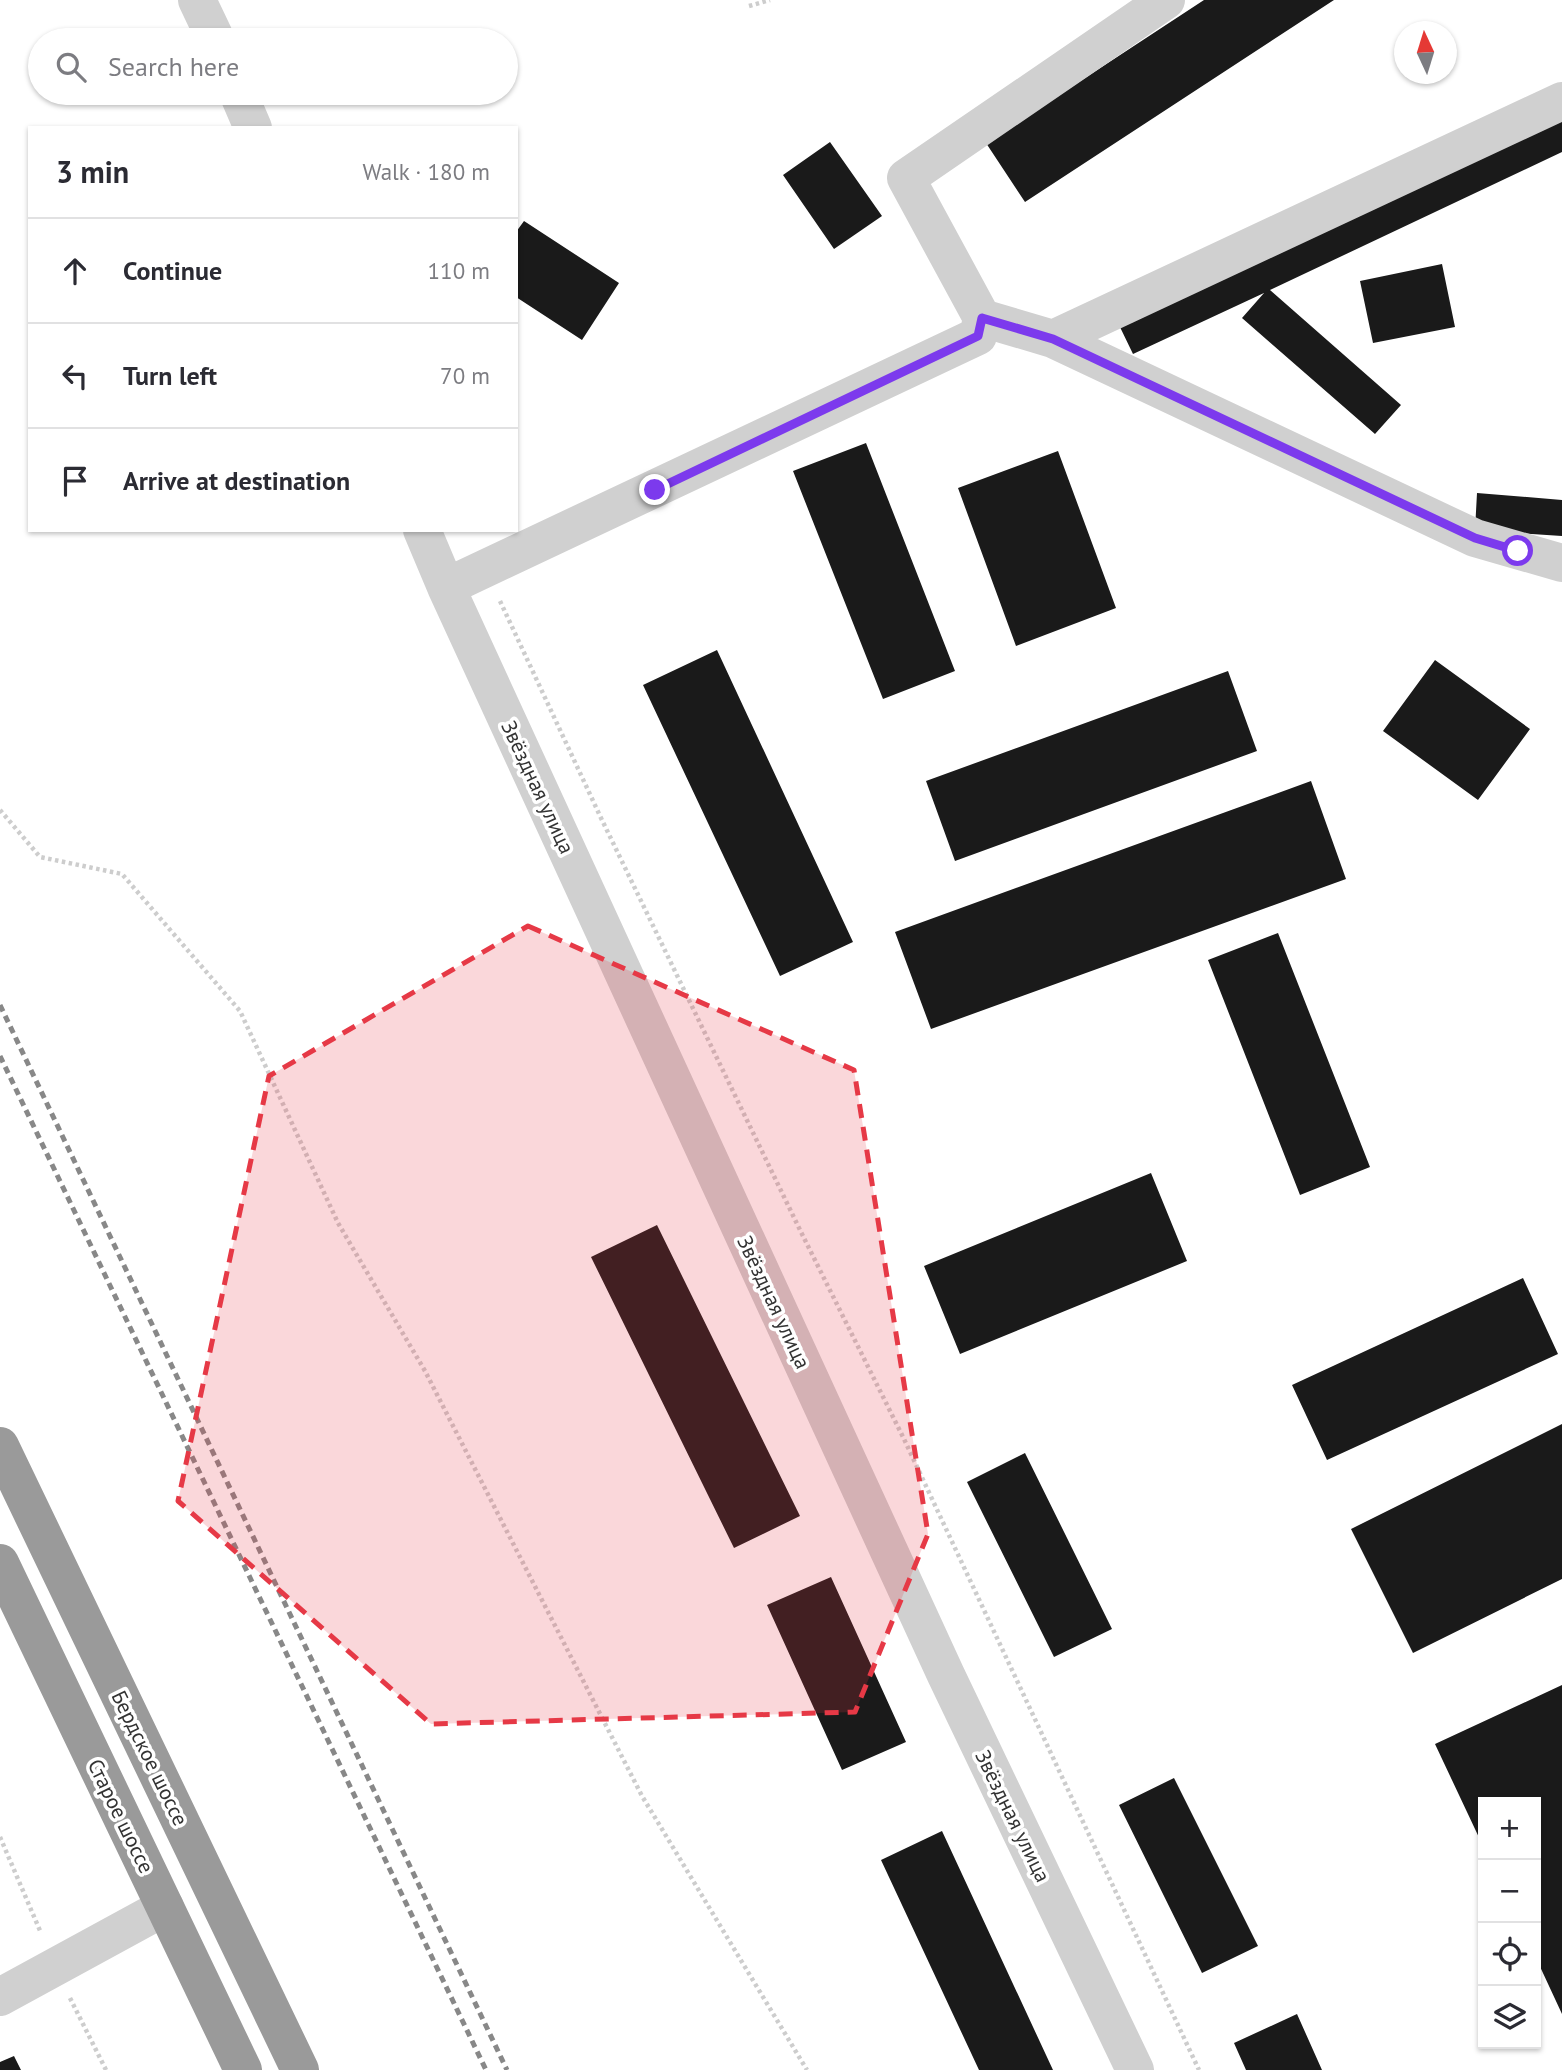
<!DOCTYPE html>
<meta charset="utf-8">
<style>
:root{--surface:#fff;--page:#f2f2f3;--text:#2b2b33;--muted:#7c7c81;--line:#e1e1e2}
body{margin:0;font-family:"PT Sans",sans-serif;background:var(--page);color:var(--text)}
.controls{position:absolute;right:21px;bottom:21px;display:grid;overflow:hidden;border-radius:0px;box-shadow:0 2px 5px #0004}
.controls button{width:63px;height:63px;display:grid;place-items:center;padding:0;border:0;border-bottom:2px solid var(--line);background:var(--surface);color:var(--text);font:35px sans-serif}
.compass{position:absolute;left:1394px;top:21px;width:63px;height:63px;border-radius:50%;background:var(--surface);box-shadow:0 2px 5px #0004;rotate:356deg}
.stop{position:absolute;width:21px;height:21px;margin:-16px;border:5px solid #7c3aed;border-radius:50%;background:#fff}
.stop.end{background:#7c3aed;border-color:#fff;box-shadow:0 2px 7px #0008}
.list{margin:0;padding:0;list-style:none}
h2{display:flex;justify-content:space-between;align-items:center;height:91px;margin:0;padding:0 28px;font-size:30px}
h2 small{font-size:23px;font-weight:400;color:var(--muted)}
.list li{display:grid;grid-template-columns:46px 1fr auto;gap:21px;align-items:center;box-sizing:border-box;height:105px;padding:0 28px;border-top:2px solid var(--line)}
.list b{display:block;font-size:26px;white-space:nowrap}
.list em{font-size:23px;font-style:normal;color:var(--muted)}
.icon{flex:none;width:38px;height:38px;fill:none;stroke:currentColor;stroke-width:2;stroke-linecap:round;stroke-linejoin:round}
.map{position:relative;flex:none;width:1562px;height:2070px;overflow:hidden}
.search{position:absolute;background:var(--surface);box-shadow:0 2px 5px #0004;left:28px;top:28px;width:490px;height:77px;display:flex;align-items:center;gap:18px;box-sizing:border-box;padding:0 24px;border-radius:38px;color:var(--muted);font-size:26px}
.panel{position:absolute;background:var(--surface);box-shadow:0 2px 5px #0004;left:28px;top:126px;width:490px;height:406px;border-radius:0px}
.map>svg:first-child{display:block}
</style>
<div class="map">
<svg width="1562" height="2070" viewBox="0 0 1562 2070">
<rect width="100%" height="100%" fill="#fff"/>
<path fill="#1a1a1a" d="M1204 0H1334L1025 202 986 143Z
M1562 116V152L1270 290 1401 405 1375 434 1242 318 1264 293 1133 354 1119 325Z
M830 142 882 216 834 249 783 175Z
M524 221 619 283 582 340 516 297V232Z
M1442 264 1455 327 1373 343 1360 281Z
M866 443 955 671 883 699 793 471Z
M1058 451 1116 608 1016 646 958 488Z
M1477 493 1562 500V536L1475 530Z
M717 650 853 942 780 976 643 685Z
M1435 660 1530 729 1478 800 1383 731Z
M1228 671 1257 751 955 861 926 781Z
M1311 781 1346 879 931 1029 895 932Z
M1278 933 1370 1167 1300 1195 1208 960Z
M1151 1173 1187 1261 960 1354 924 1266Z
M657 1225 800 1516 734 1548 591 1257Z
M1523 1278 1558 1354 1327 1460 1292 1385Z
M1562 1424V1579L1413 1653 1351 1529Z
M1025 1453 1112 1629 1054 1657 967 1482Z
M831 1577 906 1742 842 1770 767 1605Z
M1562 1685V2014L1536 1958V1802H1483V1846L1435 1744Z
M1174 1778 1258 1946 1202 1973 1119 1805Z
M942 1831 1053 2070H979L881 1860Z
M1297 2014 1322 2070H1246L1234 2043Z
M14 2056 21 2070H0V2062Z"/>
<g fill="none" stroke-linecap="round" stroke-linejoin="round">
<path stroke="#cdcdcd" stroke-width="4.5" stroke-dasharray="3.5 3.5" stroke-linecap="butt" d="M749 6 770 0
M500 601 601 818 800 1230 904 1439 1199 2070
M0 810 40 857 122 874 240 1011 338 1223 425 1371 642 1796 807 2070
M0 1837 41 1933
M70 1998 106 2070"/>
<path stroke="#d0d0d0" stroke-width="38" d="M197 0 216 40
M238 93 253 128
M982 318 1053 339 1562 101
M1053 339 1475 538 1562 563
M422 530 446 587 946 1675 1135 2070
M446 587 978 336 982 318 906 178 1166 0
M0 1997 165 1907"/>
<path stroke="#9a9a9a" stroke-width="38" d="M0 1446 300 2070
M0 1563 243 2070"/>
<path stroke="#888" stroke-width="5" stroke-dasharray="7 5" stroke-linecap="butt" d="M0 1005 507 2070
M0 1056 486 2070"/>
</g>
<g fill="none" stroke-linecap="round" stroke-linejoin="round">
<path stroke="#7c3aed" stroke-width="9" d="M655 490 978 336 982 318 1053 339 1475 538 1518 551"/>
</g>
<path fill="#e63946" fill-opacity="0.2" stroke="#e63946" stroke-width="5" stroke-dasharray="14 9" stroke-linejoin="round" d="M528 926 854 1070 928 1534 855 1712 431 1724 178 1501 269 1076Z"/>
<g text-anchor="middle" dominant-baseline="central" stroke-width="7" stroke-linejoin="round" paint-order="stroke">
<g font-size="21" fill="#333" stroke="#fff">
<text transform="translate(538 787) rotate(65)">Звёздная улица</text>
<text transform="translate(774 1302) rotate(65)">Звёздная улица</text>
<text transform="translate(150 1758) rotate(64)">Бердское шоссе</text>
<text transform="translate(121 1816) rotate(64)">Старое шоссе</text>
<text transform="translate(1013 1816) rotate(64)">Звёздная улица</text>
</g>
</g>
</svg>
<div class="controls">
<button>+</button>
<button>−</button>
<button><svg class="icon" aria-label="locate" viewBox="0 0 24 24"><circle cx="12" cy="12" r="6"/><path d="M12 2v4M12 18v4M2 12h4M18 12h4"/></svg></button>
<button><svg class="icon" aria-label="layers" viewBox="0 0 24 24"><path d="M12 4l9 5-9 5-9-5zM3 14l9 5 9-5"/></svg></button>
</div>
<svg class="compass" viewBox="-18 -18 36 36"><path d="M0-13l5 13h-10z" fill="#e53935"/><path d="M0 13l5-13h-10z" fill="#7c7c81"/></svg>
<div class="stop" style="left:1518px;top:551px"></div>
<div class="stop end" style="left:655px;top:490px"></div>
<div class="search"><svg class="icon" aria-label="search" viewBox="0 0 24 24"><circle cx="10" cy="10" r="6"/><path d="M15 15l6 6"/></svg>Search here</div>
<section class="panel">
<h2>3 min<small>Walk · 180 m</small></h2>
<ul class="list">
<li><svg class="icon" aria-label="ahead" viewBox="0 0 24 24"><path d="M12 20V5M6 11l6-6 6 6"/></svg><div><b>Continue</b></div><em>110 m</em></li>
<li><svg class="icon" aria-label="left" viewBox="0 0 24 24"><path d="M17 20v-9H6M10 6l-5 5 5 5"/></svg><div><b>Turn left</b></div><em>70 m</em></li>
<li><svg class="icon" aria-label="arrive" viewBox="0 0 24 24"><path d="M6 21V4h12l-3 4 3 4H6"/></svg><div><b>Arrive at destination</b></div></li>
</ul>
</section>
</div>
